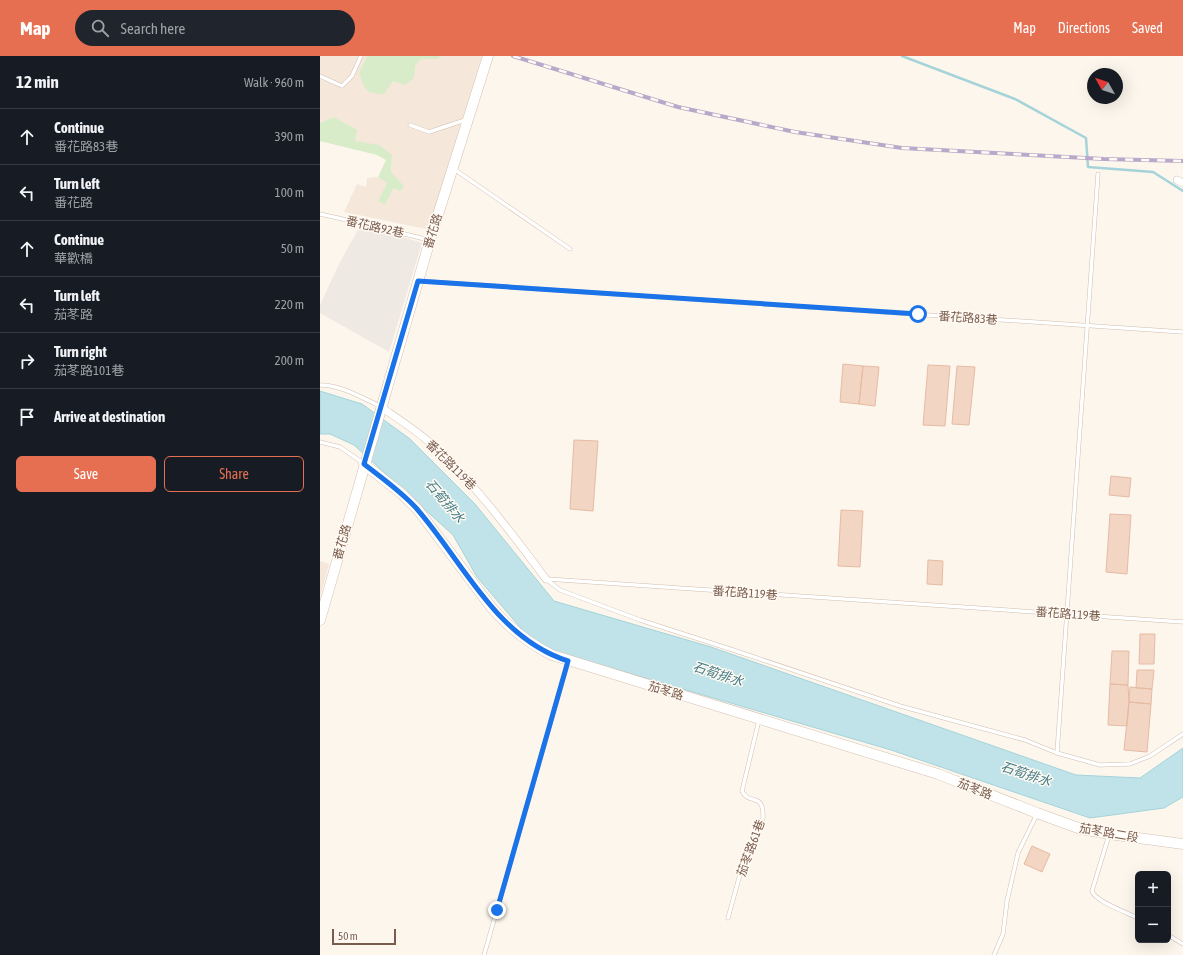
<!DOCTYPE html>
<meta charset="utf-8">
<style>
:root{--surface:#171b24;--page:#20242c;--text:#f1f3f6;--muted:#9ea1a6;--line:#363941;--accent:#e76f51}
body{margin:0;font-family:"Asap Condensed","Noto Sans TC",sans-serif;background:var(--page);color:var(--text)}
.controls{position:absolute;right:12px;bottom:12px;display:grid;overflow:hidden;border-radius:6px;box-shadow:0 4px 16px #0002}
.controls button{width:36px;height:36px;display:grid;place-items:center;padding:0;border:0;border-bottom:1px solid var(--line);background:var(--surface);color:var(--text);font:20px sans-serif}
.compass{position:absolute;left:767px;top:12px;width:36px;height:36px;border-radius:50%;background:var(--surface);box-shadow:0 4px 16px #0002;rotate:309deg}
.scale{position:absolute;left:12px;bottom:10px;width:64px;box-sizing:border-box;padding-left:4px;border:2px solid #7a5c4d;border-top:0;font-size:11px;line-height:14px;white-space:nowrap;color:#7a5c4d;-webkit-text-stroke:3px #fffaf3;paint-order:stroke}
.stop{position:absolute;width:12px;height:12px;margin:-9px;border:3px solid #1a73e8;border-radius:50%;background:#fff}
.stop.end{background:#1a73e8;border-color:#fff;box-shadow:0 1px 4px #0008}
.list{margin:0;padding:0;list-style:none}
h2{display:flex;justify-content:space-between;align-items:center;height:52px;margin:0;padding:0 16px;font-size:17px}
h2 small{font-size:13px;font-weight:400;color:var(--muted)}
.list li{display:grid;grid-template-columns:26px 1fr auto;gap:12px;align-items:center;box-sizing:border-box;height:56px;padding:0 16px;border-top:1px solid var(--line)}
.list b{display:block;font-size:15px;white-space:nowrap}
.list p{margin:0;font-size:13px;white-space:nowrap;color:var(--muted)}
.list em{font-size:13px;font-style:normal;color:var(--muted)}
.actions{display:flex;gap:8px;padding:12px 16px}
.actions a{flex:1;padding:9px 0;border:1px solid var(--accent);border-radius:6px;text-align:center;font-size:14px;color:var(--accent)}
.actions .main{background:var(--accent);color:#fff}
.icon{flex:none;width:22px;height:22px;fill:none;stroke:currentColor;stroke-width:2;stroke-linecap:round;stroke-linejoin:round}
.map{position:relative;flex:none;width:863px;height:899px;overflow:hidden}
header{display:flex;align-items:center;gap:24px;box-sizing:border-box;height:56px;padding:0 20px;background:var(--accent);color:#fff}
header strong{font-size:19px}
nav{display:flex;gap:22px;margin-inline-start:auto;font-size:14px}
.search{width:280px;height:36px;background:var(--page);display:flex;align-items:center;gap:10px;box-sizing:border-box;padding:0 14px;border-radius:22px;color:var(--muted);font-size:15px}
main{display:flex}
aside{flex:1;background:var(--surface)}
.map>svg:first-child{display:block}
</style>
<header>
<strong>Map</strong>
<div class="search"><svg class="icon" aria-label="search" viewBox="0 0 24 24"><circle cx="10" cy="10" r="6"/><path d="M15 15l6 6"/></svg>Search here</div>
<nav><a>Map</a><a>Directions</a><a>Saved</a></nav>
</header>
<main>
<aside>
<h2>12 min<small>Walk · 960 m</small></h2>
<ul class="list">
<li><svg class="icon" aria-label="ahead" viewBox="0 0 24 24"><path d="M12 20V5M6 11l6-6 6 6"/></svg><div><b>Continue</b><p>番花路83巷</p></div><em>390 m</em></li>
<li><svg class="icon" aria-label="left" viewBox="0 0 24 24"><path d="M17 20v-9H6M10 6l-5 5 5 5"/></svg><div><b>Turn left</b><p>番花路</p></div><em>100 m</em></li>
<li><svg class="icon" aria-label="ahead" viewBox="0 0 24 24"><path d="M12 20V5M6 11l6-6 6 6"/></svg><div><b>Continue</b><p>華歡橋</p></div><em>50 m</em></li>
<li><svg class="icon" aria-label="left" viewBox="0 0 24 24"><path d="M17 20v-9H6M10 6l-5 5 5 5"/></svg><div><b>Turn left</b><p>茄苳路</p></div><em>220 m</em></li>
<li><svg class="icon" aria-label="right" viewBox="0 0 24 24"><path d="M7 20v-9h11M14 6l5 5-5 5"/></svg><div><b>Turn right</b><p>茄苳路101巷</p></div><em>200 m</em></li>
<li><svg class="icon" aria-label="arrive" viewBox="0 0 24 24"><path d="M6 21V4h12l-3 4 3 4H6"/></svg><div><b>Arrive at destination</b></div></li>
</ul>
<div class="actions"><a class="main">Save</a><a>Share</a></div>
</aside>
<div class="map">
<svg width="863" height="899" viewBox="0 0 863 899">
<rect width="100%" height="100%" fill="#fdf6ec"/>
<path fill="#f5e8da" d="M0 0H47L39 17 73 25 95 10 101 3H118L120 0H162L111 174 24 156 37 128 46 131 47 122 58 121 68 127 58 145 65 149 74 132 84 130 71 116 72 99 35 85 14 61 0 67Z
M0 505 9 508 0 541Z"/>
<path fill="#efe9e4" d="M41 168 102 187 69 296 0 257V249L18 210Z"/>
<path fill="#d8ecc9" d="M47 0H120L118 3H101L95 10 94 22 85 29 73 25 64 38C45 38 45 33 39 17Z
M14 61 37 74 35 85 59 89 72 99 71 116 84 130 80 135 74 132 65 149 58 145 67 127 58 121 66 104 57 99 0 85V67Z"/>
<path fill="#bfe3e8" stroke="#a5d3da" d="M0 335 42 348 90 383 155 448 234 545 391 591 756 719 820 722 863 692V741L844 752 770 762 571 694 216 590 157 521 133 479 34 389 10 378H0Z"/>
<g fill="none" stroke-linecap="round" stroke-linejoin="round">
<path stroke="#a5d3da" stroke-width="2.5" d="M582 0 695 43 766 82 768 111 833 116 863 135"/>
</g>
<path fill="#f3d5c3" stroke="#e6bba3" d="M523 308 543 310 539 348 520 346Z
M608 309 630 310 625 370 603 369Z
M543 310 559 311 555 350 539 348Z
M637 310 655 311 649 369 632 368Z
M254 384 278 385 273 455 250 453Z
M791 420 811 422 809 441 789 439Z
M521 454 543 455 540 511 518 510Z
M790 458 811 459 807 518 786 516Z
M608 504 623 505 622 529 607 528Z
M820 578H835L834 608H819Z
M792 595H809L808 629 790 628Z
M817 614H834L832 633 816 632Z
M790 628 808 629 809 646 807 670 788 669Z
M810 631 832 633 831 648 809 646Z
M809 646 831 648 827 696 804 694Z
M712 790 730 798 722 816 704 808Z"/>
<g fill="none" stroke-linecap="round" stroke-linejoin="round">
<g stroke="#d1beb0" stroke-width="4.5">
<path id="lane" d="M0 20 22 30 32 20 41 0
M90 69 109 76 145 64
M134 113 250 193
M0 158 40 167 109 184
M99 225 863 276
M0 329C21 329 42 342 60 350
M0 386 20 391 43 407
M226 523 240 534 320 564 413 594 580 650 705 684 737 697 780 709 810 708 830 700 863 678
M227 523 863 566
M737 697 778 118
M789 779 772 835C774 845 808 857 818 862
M408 862 419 822 443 762C444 735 429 750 422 735L439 664
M848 879 863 888
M164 899 248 606
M674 899 683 878 687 845 698 797 717 758"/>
</g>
<g stroke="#d1beb0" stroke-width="8">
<path id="street" d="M857 124 863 127
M61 351C77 362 94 373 108 385 154 426 190 475 226 523"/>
</g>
<g stroke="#d6c0b0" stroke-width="11">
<path id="secondary" d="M44 408 82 438 98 454 171 551C188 571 208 587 232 599L618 718 717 757 761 773 789 778 863 788
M0 564 110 184 168 0"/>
</g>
<use href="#lane" stroke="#fff" stroke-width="3.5"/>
<use href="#street" stroke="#fff" stroke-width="7"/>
<use href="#secondary" stroke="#fff" stroke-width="10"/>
<g stroke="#b9a8c9" stroke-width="4">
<path id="rail" d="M193 0 358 51 475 76 582 92 784 103 863 105"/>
</g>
<use href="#rail" stroke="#fffaf3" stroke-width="2.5" stroke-dasharray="8" stroke-linecap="butt"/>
</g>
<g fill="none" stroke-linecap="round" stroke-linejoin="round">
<path stroke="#1a73e8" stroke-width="5" d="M177 854 248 605C176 582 144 507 97 453 82 436 62 422 44 408L98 225 598 258"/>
</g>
<g text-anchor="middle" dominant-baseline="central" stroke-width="3" stroke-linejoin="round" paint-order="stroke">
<g font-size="12" fill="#7a5c4d" stroke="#fffaf3">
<text transform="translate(55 171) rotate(13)">番花路92巷</text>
<text transform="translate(113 175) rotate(-73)">番花路</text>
<text transform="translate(648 262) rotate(4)">番花路83巷</text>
<text transform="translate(131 409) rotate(45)">番花路119巷</text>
<text transform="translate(22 486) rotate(-74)">番花路</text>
<text transform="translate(425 537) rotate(4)">番花路119巷</text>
<text transform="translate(748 558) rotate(4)">番花路119巷</text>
<text transform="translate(346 635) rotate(17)">茄苳路</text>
<text transform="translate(655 733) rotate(22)">茄苳路</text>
<text transform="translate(789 777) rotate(10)">茄苳路二段</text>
<text transform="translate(431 792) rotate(-70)">茄苳路61巷</text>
</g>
<g font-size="13" font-style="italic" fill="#437c86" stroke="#fffaf3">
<text transform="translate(125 445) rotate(50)">石筍排水</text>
<text transform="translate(398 618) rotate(18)">石筍排水</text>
<text transform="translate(706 718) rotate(18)">石筍排水</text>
</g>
</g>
</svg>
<div class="controls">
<button>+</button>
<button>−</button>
</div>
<svg class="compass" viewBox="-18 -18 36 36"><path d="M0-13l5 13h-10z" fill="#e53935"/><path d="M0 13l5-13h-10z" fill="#9ea1a6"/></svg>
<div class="scale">50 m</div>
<div class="stop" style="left:598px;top:258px"></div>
<div class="stop end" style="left:177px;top:854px"></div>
</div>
</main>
